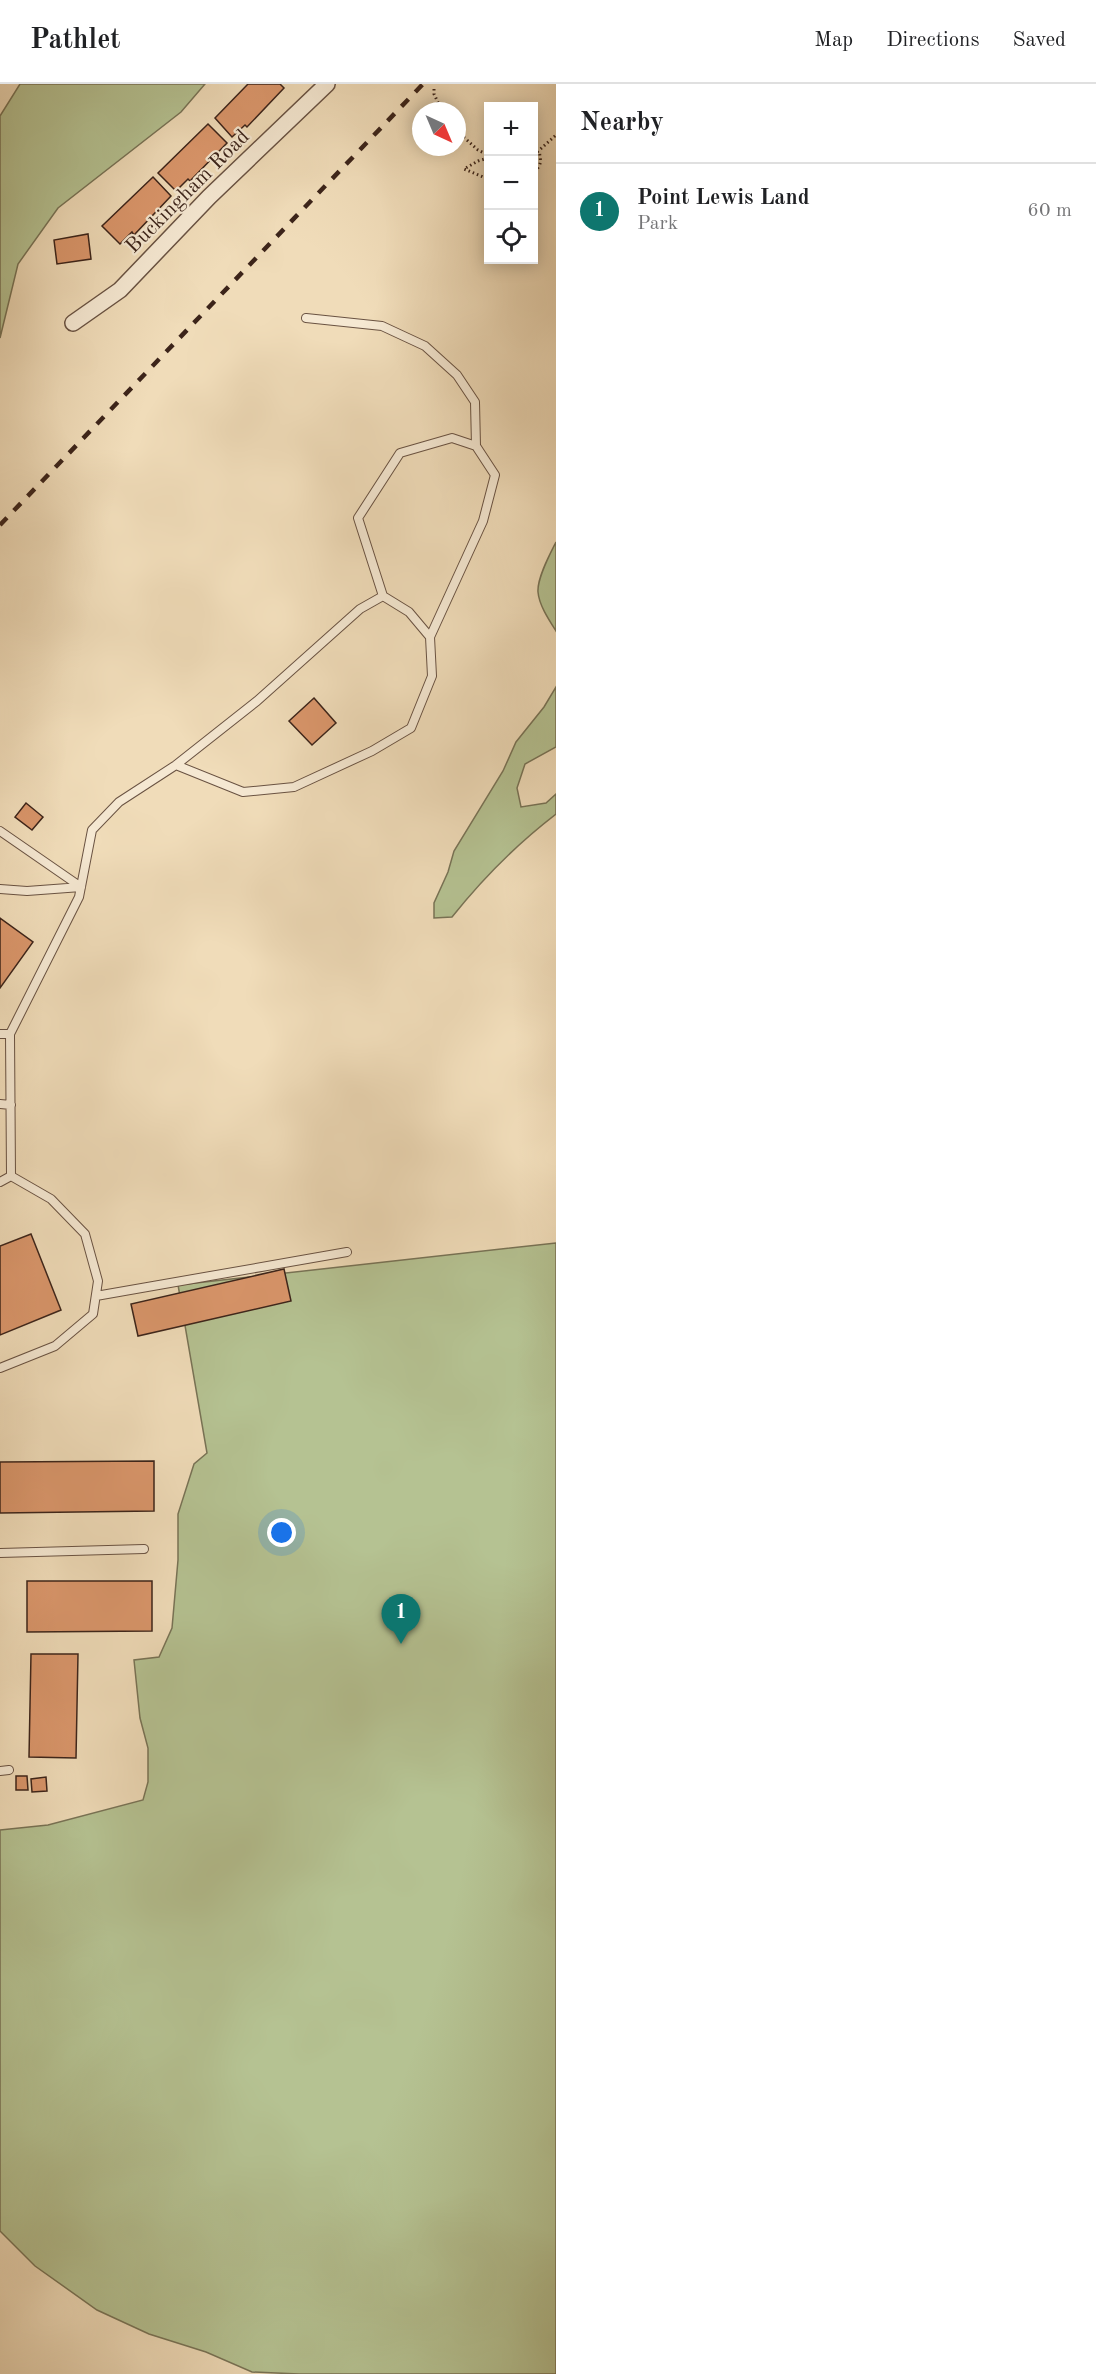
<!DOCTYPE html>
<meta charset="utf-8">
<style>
:root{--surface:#fff;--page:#f2f2f2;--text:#202124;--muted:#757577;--line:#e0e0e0;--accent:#0f766e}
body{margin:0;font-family:"Old Standard TT",serif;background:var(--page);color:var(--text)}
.controls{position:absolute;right:18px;top:18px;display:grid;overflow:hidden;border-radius:0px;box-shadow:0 3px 15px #0003}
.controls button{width:54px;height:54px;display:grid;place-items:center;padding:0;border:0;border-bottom:2px solid var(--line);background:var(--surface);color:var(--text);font:30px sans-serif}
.compass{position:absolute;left:412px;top:18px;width:54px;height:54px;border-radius:50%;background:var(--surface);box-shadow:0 3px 15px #0003;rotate:136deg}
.you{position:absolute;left:282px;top:1449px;width:21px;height:21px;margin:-15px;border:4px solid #fff;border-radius:50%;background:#1a73e8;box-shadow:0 0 0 9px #1a73e833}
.badge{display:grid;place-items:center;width:39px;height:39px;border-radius:50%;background:var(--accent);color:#fff;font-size:20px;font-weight:700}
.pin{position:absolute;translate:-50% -50px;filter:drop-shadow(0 2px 3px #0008)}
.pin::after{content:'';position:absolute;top:32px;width:21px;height:18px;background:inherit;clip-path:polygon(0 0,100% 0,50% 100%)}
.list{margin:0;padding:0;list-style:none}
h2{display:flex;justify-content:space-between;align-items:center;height:78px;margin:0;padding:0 24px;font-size:26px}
h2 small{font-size:20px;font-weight:400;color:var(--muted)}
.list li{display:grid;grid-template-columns:39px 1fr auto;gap:18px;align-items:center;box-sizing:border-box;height:96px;padding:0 24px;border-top:2px solid var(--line)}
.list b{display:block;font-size:22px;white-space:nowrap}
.list p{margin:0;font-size:20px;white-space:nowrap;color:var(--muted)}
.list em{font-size:20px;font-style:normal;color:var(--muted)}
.icon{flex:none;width:33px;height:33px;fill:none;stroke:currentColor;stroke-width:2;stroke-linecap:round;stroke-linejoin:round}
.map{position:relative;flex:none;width:556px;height:2290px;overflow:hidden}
header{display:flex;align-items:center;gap:36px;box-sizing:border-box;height:84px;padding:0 30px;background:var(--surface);border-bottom:2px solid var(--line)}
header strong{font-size:28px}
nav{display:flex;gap:33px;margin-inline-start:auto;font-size:21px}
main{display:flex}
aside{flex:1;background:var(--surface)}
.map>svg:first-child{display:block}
</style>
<header>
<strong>Pathlet</strong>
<nav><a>Map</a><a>Directions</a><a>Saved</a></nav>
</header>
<main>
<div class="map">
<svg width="556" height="2290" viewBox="0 0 556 2290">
<rect width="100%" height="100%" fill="#f0dcb9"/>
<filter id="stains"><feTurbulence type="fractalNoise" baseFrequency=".00333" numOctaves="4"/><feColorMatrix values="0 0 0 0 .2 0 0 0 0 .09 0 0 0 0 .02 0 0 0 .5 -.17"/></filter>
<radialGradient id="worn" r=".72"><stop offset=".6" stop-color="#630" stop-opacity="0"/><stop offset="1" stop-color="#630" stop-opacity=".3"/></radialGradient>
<path fill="#b5c292" stroke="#787356" stroke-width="1.5" d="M20 0H205L181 28 58 124 18 180 0 254V32Z
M556 458V547C549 536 539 521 538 508 537 494 550 470 556 458Z
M556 603V663L525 680 517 704 521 723 546 719 556 710V730C517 760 483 794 452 833L434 834V819L448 788 454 767 503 687 516 658 544 623Z
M556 1159V2290H299L252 2288 206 2268 149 2250 97 2226 35 2182 0 2147V1746L48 1741 143 1716 148 1698V1664L140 1634 134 1576 159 1573 172 1544 178 1476V1430L194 1380 207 1369 178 1201Z"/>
<path fill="#da966b" stroke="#3c241a" stroke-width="1.5" d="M248 0H280L284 4 247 43 245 41 232 53 215 34Z
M208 40 227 59 190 97 188 95 176 107 158 89Z
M153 93 171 112 134 151 132 148 120 160 102 142Z
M88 150 91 175 57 180 54 156Z
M314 614 336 639 312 661 289 637Z
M26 719 43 733 32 746 15 733Z
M0 834 33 858 0 904Z
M31 1150 61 1226 0 1251V1162Z
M284 1185 291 1217 138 1252 131 1220Z
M154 1377V1427L0 1429V1378Z
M27 1497H152V1547L27 1548Z
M31 1570H78L76 1674 29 1673Z
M16 1692H27L28 1706H16Z
M46 1693 47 1707 32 1708 31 1695Z"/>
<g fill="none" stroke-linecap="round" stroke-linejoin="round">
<g stroke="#695242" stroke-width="10">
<path id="service" d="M306 234 382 242 425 262 457 291 475 318 476 362
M383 512 358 434 400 369 452 354 476 362 495 391 483 437 430 553
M0 747 81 803
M0 805 27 807 81 803
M0 950H10L11 1092
M10 950 79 813 92 746 119 718 176 681 257 617 360 525 383 512 409 528 430 553 432 592 411 644 372 667 294 703 243 708 176 681
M0 1020 11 1021
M0 1098 11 1092
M96 1212 347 1168
M0 1284 55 1262 93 1230 98 1197 85 1150 51 1115 11 1092
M0 1469 144 1465
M0 1687 9 1686"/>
</g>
<g stroke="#695242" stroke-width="18">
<path id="minor" d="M73 239 120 206 209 113 327 0"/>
</g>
<path stroke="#3c241a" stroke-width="3" stroke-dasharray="1.5 3" stroke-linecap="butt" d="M434 5V10L442 27
M457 47 478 66 488 71
M534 71 556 51
M488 74 478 77 464 85 488 95
M534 87C542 82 541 76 539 67"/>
<use href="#service" stroke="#f5e8d2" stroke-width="8"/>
<use href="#minor" stroke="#f5e8d2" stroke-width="15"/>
<path stroke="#3c241a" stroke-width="4.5" stroke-dasharray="10 10" stroke-linecap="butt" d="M0 441 423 0"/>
</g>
<g text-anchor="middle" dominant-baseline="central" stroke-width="4.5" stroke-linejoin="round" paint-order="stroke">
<g font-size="21" fill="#3c241a" stroke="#f5e8d2">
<text transform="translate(188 108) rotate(-45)">Buckingham Road</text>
</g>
</g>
<rect width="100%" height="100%" filter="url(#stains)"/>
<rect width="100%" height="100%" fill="url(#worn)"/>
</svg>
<div class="controls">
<button>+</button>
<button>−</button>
<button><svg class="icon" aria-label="locate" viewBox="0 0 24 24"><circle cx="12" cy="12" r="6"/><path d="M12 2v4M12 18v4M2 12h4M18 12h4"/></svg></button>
</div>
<svg class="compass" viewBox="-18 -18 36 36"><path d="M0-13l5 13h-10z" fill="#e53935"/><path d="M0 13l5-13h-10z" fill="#757577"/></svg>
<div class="you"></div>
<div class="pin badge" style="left:401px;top:1560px">1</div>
</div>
<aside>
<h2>Nearby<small></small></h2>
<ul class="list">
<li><span class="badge">1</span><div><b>Point Lewis Land</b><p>Park</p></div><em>60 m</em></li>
</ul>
</aside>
</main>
